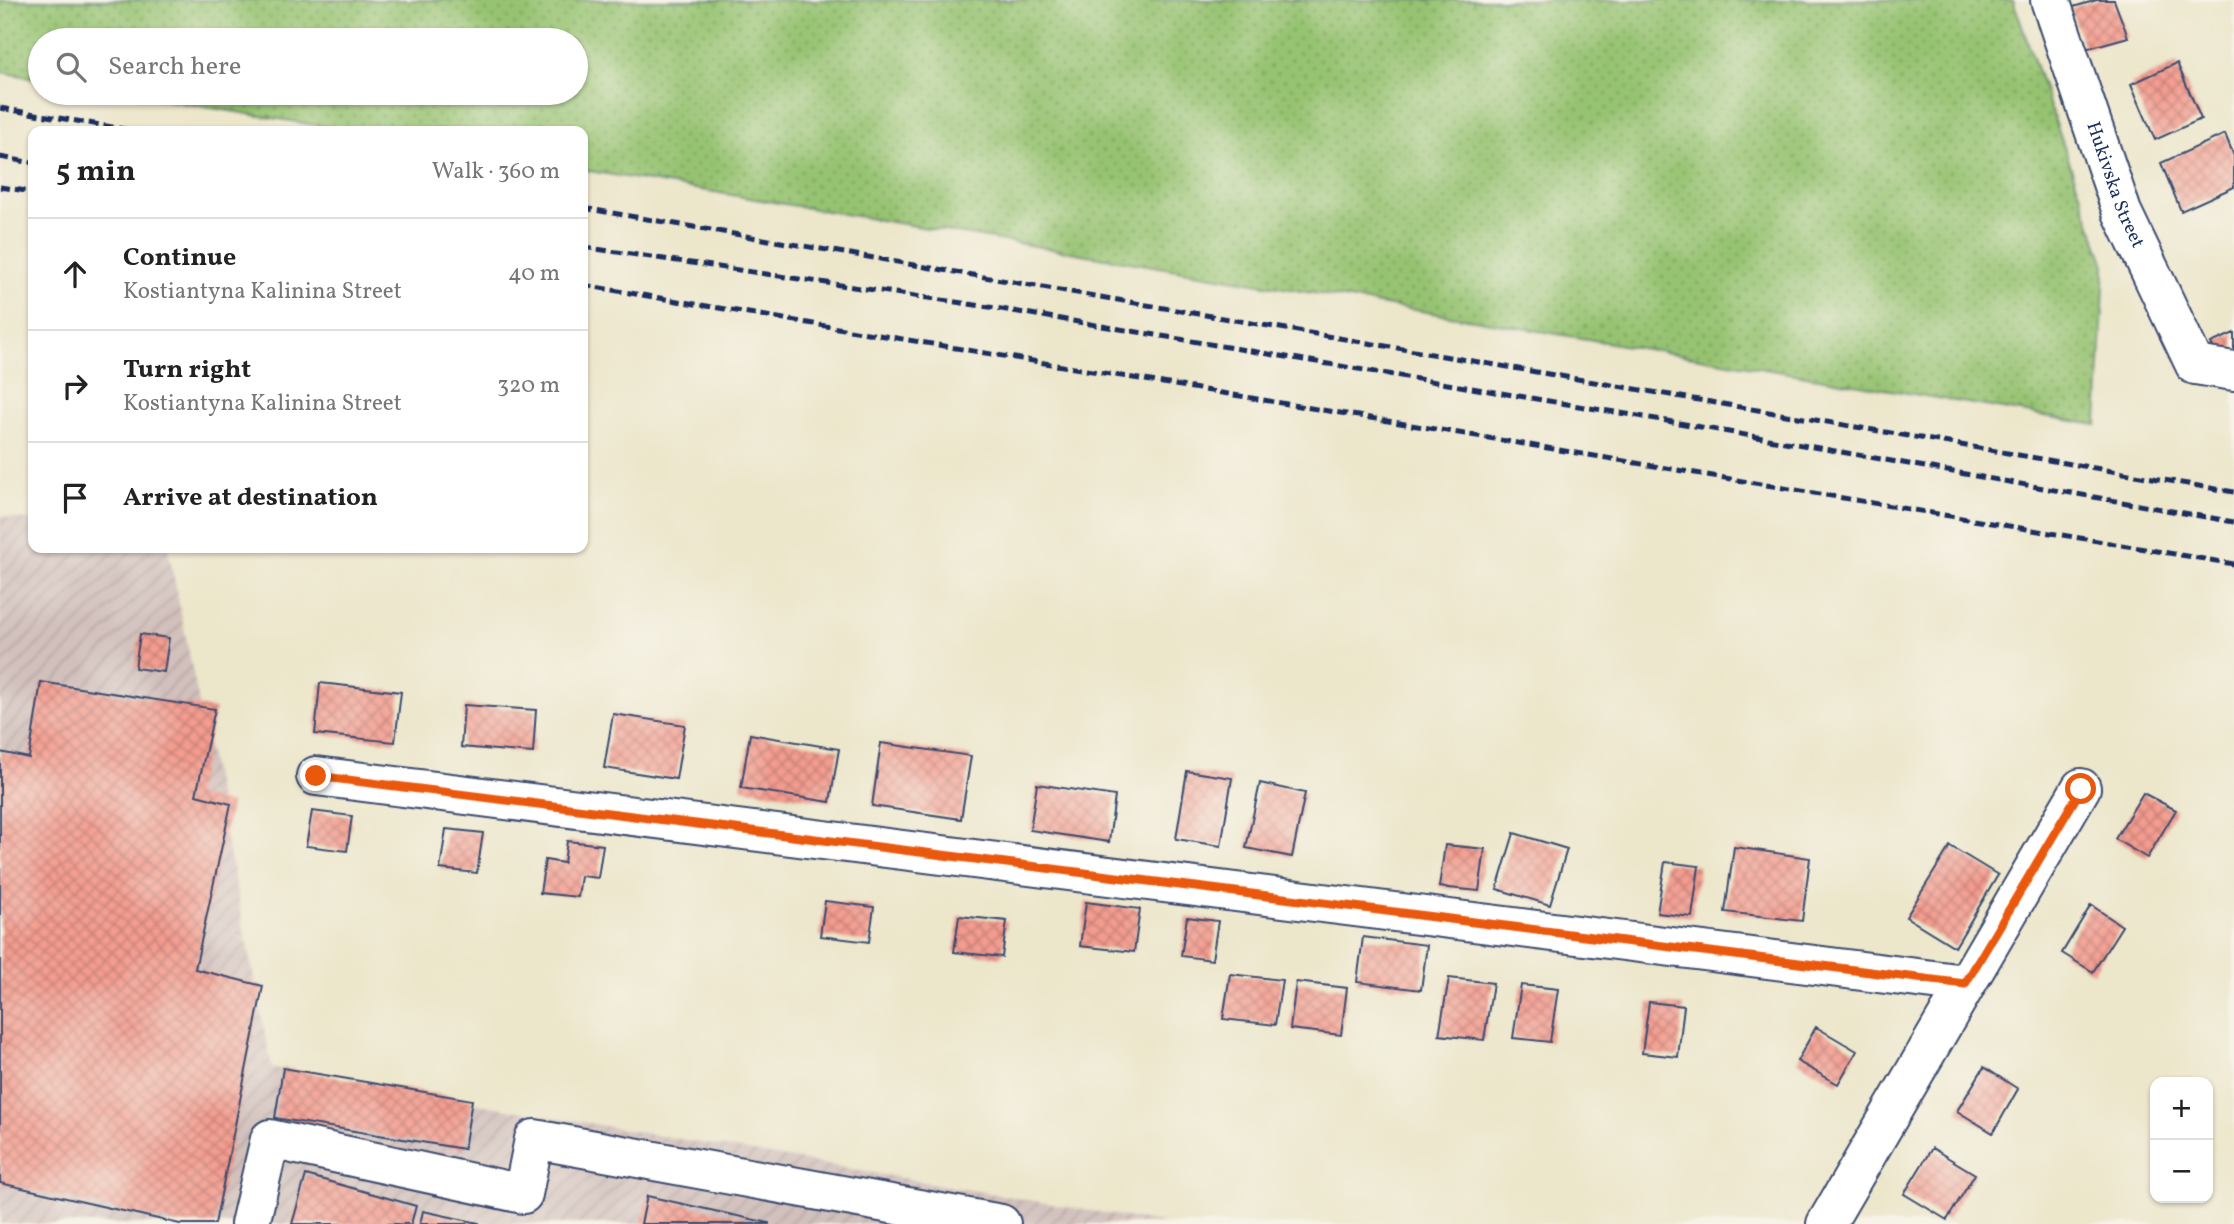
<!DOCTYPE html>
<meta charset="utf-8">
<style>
:root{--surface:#fff;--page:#f2f2f2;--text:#222;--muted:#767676;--line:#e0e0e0}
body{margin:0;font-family:Vollkorn,serif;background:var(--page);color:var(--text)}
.controls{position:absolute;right:21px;bottom:21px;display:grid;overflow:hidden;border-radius:14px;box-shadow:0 2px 5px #0004}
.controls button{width:63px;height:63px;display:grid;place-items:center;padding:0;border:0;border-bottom:2px solid var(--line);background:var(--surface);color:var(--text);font:35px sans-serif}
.stop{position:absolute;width:21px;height:21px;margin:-16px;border:5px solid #ea580c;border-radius:50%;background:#fff}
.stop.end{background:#ea580c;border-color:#fff;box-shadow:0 2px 7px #0008}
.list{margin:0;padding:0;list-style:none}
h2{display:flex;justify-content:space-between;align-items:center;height:91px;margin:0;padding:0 28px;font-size:30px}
h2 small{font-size:23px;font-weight:400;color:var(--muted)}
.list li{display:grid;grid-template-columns:46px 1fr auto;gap:21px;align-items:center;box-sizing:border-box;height:112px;padding:0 28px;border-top:2px solid var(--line)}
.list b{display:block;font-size:26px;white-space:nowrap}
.list p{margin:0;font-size:23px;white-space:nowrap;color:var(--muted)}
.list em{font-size:23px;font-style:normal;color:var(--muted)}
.icon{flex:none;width:38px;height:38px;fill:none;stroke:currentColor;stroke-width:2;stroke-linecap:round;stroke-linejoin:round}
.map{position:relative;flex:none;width:2234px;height:1224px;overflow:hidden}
.search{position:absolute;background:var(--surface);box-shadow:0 2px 5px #0004;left:28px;top:28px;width:560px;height:77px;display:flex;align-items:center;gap:18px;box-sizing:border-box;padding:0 24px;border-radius:38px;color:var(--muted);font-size:26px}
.panel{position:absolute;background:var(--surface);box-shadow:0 2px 5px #0004;left:28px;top:126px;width:560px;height:427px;border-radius:14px}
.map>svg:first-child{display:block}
</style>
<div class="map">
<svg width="2234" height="1224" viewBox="0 0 2234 1224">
<defs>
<pattern id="industrial-furrows" width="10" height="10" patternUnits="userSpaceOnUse" patternTransform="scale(1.75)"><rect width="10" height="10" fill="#d1c0bc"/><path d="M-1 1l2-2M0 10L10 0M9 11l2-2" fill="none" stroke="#b3a5a4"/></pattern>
<pattern id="park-dots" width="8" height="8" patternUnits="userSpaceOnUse" patternTransform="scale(1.75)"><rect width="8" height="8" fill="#96c371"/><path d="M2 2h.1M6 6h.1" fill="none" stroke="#7a9f60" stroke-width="1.8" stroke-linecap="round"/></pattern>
<pattern id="building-cross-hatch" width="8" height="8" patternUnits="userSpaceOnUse" patternTransform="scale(1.75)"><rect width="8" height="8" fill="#f49c8f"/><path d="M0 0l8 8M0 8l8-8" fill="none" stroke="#c58078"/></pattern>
</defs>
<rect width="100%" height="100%" fill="#f7f3e8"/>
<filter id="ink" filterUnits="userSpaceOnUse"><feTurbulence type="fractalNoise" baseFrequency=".0143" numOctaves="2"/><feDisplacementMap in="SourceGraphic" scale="14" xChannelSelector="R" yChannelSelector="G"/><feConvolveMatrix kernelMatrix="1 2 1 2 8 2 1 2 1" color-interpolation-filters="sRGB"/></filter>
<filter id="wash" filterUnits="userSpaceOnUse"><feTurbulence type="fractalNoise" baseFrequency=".00686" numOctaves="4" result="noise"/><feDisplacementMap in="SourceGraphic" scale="28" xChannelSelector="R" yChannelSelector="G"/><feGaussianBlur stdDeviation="1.57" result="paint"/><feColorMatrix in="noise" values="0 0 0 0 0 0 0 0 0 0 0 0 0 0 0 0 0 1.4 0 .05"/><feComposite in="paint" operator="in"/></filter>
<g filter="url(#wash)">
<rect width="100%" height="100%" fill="#ece6cb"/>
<path fill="url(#industrial-furrows)" d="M0 516 33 521V548H168L272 1068 1166 1224H0Z"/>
<path fill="url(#park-dots)" stroke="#587968" stroke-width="2" d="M0 0H2013L2105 265 2097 425 583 170V131H351L122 93H576V40H40V79L0 72Z"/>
<g id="blocks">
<path fill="url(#building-cross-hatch)" d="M2097 0H2114L2128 37 2085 49 2070 8Z
M2177 63 2201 119 2155 140 2131 84Z
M2225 134 2234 156V187L2181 211 2161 163Z
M2234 333V360L2221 366 2211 343Z
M140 634 169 638 164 672 135 668Z
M41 682 215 709 196 795 231 804 195 969 263 986 215 1224H180L0 1183V752L29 758Z
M320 683 401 692 395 742 315 734Z
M464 705 536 710 533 753 461 747Z
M613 714 685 725 676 779 604 768Z
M750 734 839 749 830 802 741 788Z
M881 743 971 756 961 819 872 806Z
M1187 771 1232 778 1221 846 1176 839Z
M1260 783 1305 793 1292 857 1246 848Z
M1037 784 1115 796 1109 842 1030 830Z
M2143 793 2176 810 2147 858 2115 839Z
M312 811 352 816 347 851 306 846Z
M446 829 483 833 477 873 440 869Z
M1514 833 1567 849 1550 905 1497 889Z
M567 841 603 845 598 878 581 876 578 897 540 893 545 860 564 863Z
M1445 845 1485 849 1479 891 1439 887Z
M1950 846 1998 875 1955 947 1906 917Z
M1734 847 1810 858 1802 921 1725 912Z
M1665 862 1699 866 1692 917 1657 913Z
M825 901 874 907 869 942 820 936Z
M1086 902 1140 909 1134 952 1080 946Z
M2091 905 2122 926 2093 972 2062 953Z
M959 916 1007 921 1002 957 954 952Z
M1187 917 1218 921 1212 960 1181 956Z
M1363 937 1427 945 1421 990 1357 982Z
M1230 974 1282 980 1275 1025 1223 1019Z
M1449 978 1493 983 1484 1040 1439 1035Z
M1296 982 1347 988 1341 1035 1290 1029Z
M1521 985 1558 989 1550 1042 1513 1038Z
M1649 1002 1684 1006 1678 1057 1642 1053Z
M1816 1027 1857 1051 1838 1084 1797 1061Z
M1984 1067 2018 1089 1993 1133 1957 1111Z
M283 1068 472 1100 464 1149 275 1118Z
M1932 1148 1975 1174 1947 1220 1904 1194Z
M306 1175 416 1206 411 1224H292Z
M647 1196 769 1223V1224H641Z
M423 1211 479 1223V1224H420Z"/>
</g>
</g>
<g filter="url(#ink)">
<use href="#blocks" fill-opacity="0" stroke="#3a4a6e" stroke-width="2"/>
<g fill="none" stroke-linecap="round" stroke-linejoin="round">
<g stroke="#3a4a6e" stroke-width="42">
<g id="minor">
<path id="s1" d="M2050 0 2122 212 2195 365 2234 371"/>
<path d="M316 776 1965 984"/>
<path d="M250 1224 270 1139 523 1194 534 1139 1001 1224"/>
<path d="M1826 1224 2081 788"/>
</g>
</g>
<use href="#minor" stroke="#fff" stroke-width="38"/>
<path stroke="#1b2f5e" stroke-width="5" stroke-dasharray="10 5" stroke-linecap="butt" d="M0 108 136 131
M0 157 33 163
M0 187 33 192
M583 208 2234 492
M583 247 989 307 1656 419 2234 522
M583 285 2234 564"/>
</g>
</g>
<g fill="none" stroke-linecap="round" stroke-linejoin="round" filter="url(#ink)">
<path stroke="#ea580c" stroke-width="9" d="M316 776 1965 984 2081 789"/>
</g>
<g text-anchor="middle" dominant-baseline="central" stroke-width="6" stroke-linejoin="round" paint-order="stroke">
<g font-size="19" fill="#1b2f5e" stroke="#f7f3e8">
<text stroke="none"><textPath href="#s1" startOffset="196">Hukivska Street</textPath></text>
</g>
</g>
</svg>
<div class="controls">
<button>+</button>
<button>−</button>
</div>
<div class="stop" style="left:2081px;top:789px"></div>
<div class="stop end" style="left:316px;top:776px"></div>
<div class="search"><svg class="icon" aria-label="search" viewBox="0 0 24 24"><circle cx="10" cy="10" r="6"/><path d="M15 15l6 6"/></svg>Search here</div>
<section class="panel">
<h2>5 min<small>Walk · 360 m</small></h2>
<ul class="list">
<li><svg class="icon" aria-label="ahead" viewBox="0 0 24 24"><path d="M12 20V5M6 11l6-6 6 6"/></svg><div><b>Continue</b><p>Kostiantyna Kalinina Street</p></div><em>40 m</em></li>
<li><svg class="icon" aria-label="right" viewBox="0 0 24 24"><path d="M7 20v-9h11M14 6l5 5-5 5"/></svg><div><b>Turn right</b><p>Kostiantyna Kalinina Street</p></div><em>320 m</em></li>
<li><svg class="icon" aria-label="arrive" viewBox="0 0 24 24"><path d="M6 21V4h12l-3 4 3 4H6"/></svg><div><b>Arrive at destination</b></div></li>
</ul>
</section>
</div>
